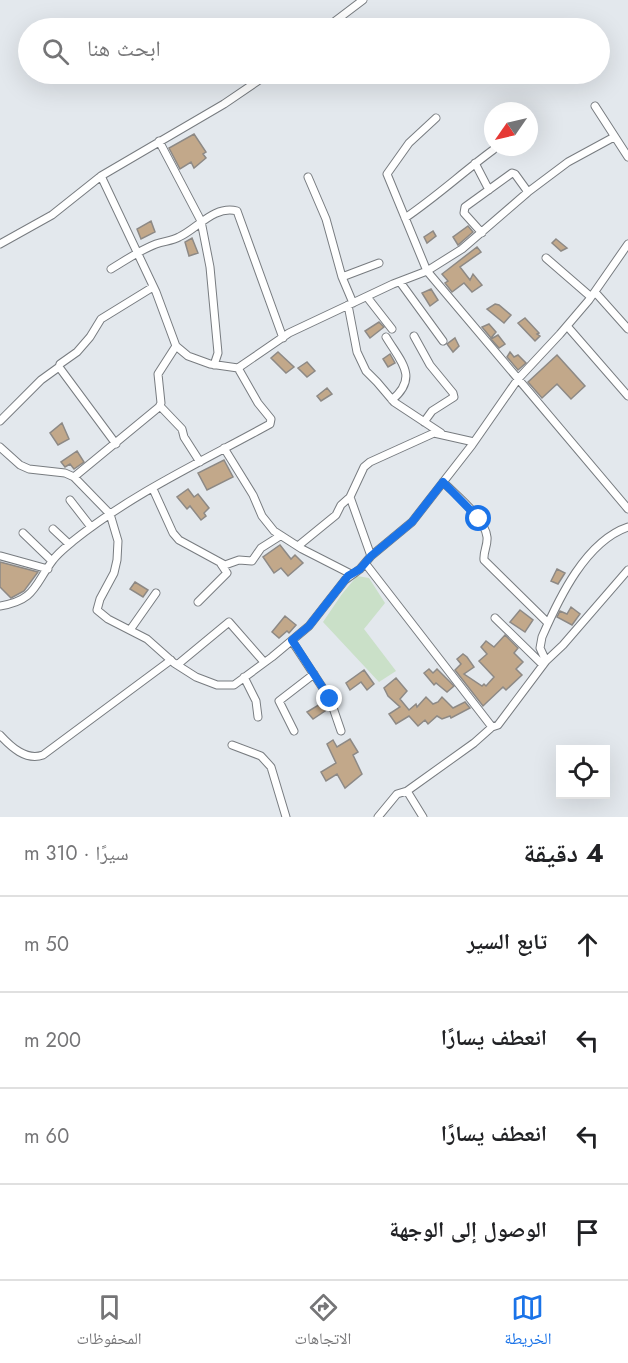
<!DOCTYPE html>
<html lang="ar">
<meta charset="utf-8">
<style>
:root{--surface:#fff;--page:#f2f2f2;--text:#202124;--muted:#757577;--line:#e0e0e0;--accent:#1a73e8}
body{margin:0;font-family:Jost,"Noto Naskh Arabic",sans-serif;background:var(--page);color:var(--text);direction:rtl}
.controls{position:absolute;right:18px;bottom:18px;display:grid;overflow:hidden;border-radius:0px;box-shadow:0 6px 24px #0002}
.controls button{width:54px;height:54px;display:grid;place-items:center;padding:0;border:0;border-bottom:2px solid var(--line);background:var(--surface);color:var(--text);font:30px sans-serif}
.compass{position:absolute;left:484px;top:102px;width:54px;height:54px;border-radius:50%;background:var(--surface);box-shadow:0 6px 24px #0002;rotate:236deg}
.stop{position:absolute;width:18px;height:18px;margin:-14px;border:4px solid #1a73e8;border-radius:50%;background:#fff}
.stop.end{background:#1a73e8;border-color:#fff;box-shadow:0 2px 6px #0008}
.list{margin:0;padding:0;list-style:none}
h2{display:flex;justify-content:space-between;align-items:center;height:78px;margin:0;padding:0 24px;font-size:26px}
h2 small{font-size:20px;font-weight:400;color:var(--muted)}
.list li{display:grid;grid-template-columns:39px 1fr auto;gap:18px;align-items:center;box-sizing:border-box;height:96px;padding:0 24px;border-top:2px solid var(--line)}
.list b{display:block;font-size:22px;white-space:nowrap}
.list em{font-size:20px;font-style:normal;color:var(--muted)}
.icon{flex:none;width:33px;height:33px;fill:none;stroke:currentColor;stroke-width:2;stroke-linecap:round;stroke-linejoin:round}
.map{position:relative;flex:none;width:628px;height:817px;overflow:hidden;direction:ltr}
.search{position:absolute;background:var(--surface);box-shadow:0 6px 24px #0002;left:18px;right:18px;top:18px;height:66px;display:flex;align-items:center;gap:15px;box-sizing:border-box;padding:0 21px;border-radius:33px;color:var(--muted);font-size:22px}
.sheet{height:462px;background:var(--surface)}
nav{display:flex;justify-content:space-around;align-items:center;box-sizing:border-box;height:84px;border-top:2px solid var(--line);background:var(--surface);font-size:16px;color:var(--muted)}
nav a{display:grid;justify-items:center;gap:3px}
nav .on{color:var(--accent)}
.map>svg:first-child{display:block}
</style>
<div class="map">
<svg width="628" height="817" viewBox="0 0 628 817">
<rect width="100%" height="100%" fill="#e3e8ed"/>
<path fill="#cae0c8" d="M357 576 369 578 385 603 364 629 396 671 379 682 323 622 342 594Z"/>
<path fill="#c2a88a" stroke="#8d8985" stroke-width="1.5" d="M194 134 206 152 203 154 206 158 194 168 191 162 180 169 169 148Z
M151 221 155 232 141 239 137 229Z
M468 226 473 232 458 245 453 237Z
M433 231 436 236 427 243 424 237Z
M192 238 198 253 189 256 185 242Z
M556 239 567 248 561 251 552 243Z
M477 247 481 252 460 267 470 280 473 274 482 285 472 292 464 283 452 292 445 283 448 281 442 274Z
M431 289 438 300 430 306 422 293Z
M495 304 499 305 511 315 504 323 487 309Z
M525 318 539 333 537 334 540 336 535 341 518 323Z
M379 322 384 327 370 338 365 331Z
M489 324 496 332 491 338 482 327Z
M498 335 505 344 499 348 491 339Z
M455 338 459 346 453 352 447 344Z
M278 352 294 367 286 373 271 358Z
M510 352 514 357 518 355 526 363 518 370 507 357Z
M390 354 395 363 388 367 383 359Z
M557 355 585 386 571 399 557 384 542 398 528 382Z
M307 362 315 371 307 377 298 368Z
M327 388 332 394 321 401 317 396Z
M62 423 69 439 58 445 50 433Z
M77 451 84 462 74 469 70 464 65 467 61 462Z
M224 460 233 477 207 490 198 473Z
M188 489 194 497 198 494 209 508 204 513 206 516 201 520 190 506 187 509 177 497Z
M280 545 291 559 295 555 303 563 288 576 281 568 274 573 263 557Z
M0 562 38 572 24 591 11 598 0 587Z
M557 569 565 573 558 584 551 581Z
M135 582 148 590 143 597 130 589Z
M571 607 580 614 572 625 557 617 560 611 567 614Z
M520 610 533 620 525 632 510 622Z
M285 616 296 625 289 633 287 631 279 638 272 632Z
M505 635 518 648 514 653 523 662 516 669 522 675 506 690 503 687 483 706 455 670 461 664 457 659 463 654 467 657 474 667 464 674 482 686 484 684 486 686 494 677 479 661 487 654 481 647 486 641 494 647Z
M429 669 433 673 437 669 454 686 447 692 436 683 434 685 424 673Z
M364 670 374 684 367 690 361 682 350 690 346 683Z
M396 678 407 691 400 699 409 710 416 704 417 707 426 697 433 704 438 702 442 697 453 708 465 702 470 708 451 718 450 716 442 719 437 716 428 724 425 720 418 726 409 716 396 724 389 714 400 707 388 696 384 688Z
M325 701 328 709 313 719 307 712Z
M350 739 358 752 353 755 362 774 345 788 337 774 326 781 321 772 336 763 327 744 333 740 337 747Z"/>
<g fill="none" stroke-linecap="round" stroke-linejoin="round">
<g stroke="#787c80" stroke-width="9">
<path id="street" d="M326 28 363 0
M595 106 628 157
M436 118 409 143 387 174 427 271 628 509
M159 141 201 221 210 267 218 353 214 365
M475 163 489 190
M101 176 156 292 176 346 188 356 210 364 238 368 289 333 393 284 427 271 462 249 528 192 568 162 614 137
M308 177 326 219 342 277 353 303
M405 218C436 197 463 172 493 150
M482 233 464 213 465 207 512 173 515 174 528 192
M0 244 52 215 101 176 224 104 268 74
M546 258 591 297
M111 269C126 260 140 250 156 244 164 241 172 241 179 237 197 229 214 205 237 211L283 338
M342 277 379 263
M400 282 443 341
M595 292 628 329
M367 297 392 329
M348 305 357 352 366 371 377 382 394 402 441 433
M567 326 628 396
M414 336 430 365 453 393 454 397 432 411 424 422
M386 337C401 362 419 377 392 400
M59 367 116 444
M160 406 182 429 184 437 200 462
M0 421 41 380 59 367 60 364 77 352 90 337 101 319 153 287
M0 447 20 465 29 469 65 473 74 477 110 514 118 541 117 560 114 573 100 599 97 610 108 619 147 639 174 663 196 677 217 685H234L272 657 309 626 345 580 360 569 371 556 412 522 472 445 518 379 560 334 589 300 628 244
M224 448 253 495 262 516 274 531 302 549 351 574
M74 477 159 407 161 403 158 374 176 346
M443 482C456 495 485 518 487 537 488 545 483 552 484 560L548 623
M153 489 173 533 179 540 225 565 239 560 252 561 261 548 280 536
M70 500 91 527
M53 529 69 544
M23 533 52 561
M298 546 336 515 341 505 350 497
M1 556 48 569
M371 556 350 497 364 467 370 462 434 433 474 442
M365 563 492 727
M198 602 227 573 221 564
M0 606C36 600 34 585 53 560 58 553 66 547 73 541 133 493 203 461 270 424L271 419 258 403 238 368
M495 618 543 665
M130 630 156 593
M292 641 330 699 341 731
M546 661 540 648 542 637C559 598 586 541 628 527
M177 665 229 622 264 662
M244 677 256 701 258 717
M294 731 279 701 314 674
M0 735C11 747 26 761 43 755L171 660
M232 745 261 756 271 767 286 817
M407 791 423 817
M378 817 397 794 407 791 474 743 492 727 498 725 546 661 563 645 628 570"/>
</g>
<use href="#street" stroke="#fff" stroke-width="7"/>
</g>
<g fill="none" stroke-linecap="round" stroke-linejoin="round">
<path stroke="#1a73e8" stroke-width="8" d="M330 699 292 640 309 626 348 576 360 569 371 556 412 522 443 482 479 519"/>
</g>
</svg>
<div class="controls">
<button><svg class="icon" aria-label="locate" viewBox="0 0 24 24"><circle cx="12" cy="12" r="6"/><path d="M12 2v4M12 18v4M2 12h4M18 12h4"/></svg></button>
</div>
<svg class="compass" viewBox="-18 -18 36 36"><path d="M0-13l5 13h-10z" fill="#e53935"/><path d="M0 13l5-13h-10z" fill="#757577"/></svg>
<div class="stop" style="left:479px;top:519px"></div>
<div class="stop end" style="left:330px;top:699px"></div>
<div class="search"><svg class="icon" aria-label="search" viewBox="0 0 24 24"><circle cx="10" cy="10" r="6"/><path d="M15 15l6 6"/></svg>ابحث هنا</div>
</div>
<section class="sheet">
<h2>4 دقيقة<small>سيرًا · 310 m</small></h2>
<ul class="list">
<li><svg class="icon" aria-label="ahead" viewBox="0 0 24 24"><path d="M12 20V5M6 11l6-6 6 6"/></svg><div><b>تابع السير</b></div><em>50 m</em></li>
<li><svg class="icon" aria-label="left" viewBox="0 0 24 24"><path d="M17 20v-9H6M10 6l-5 5 5 5"/></svg><div><b>انعطف يسارًا</b></div><em>200 m</em></li>
<li><svg class="icon" aria-label="left" viewBox="0 0 24 24"><path d="M17 20v-9H6M10 6l-5 5 5 5"/></svg><div><b>انعطف يسارًا</b></div><em>60 m</em></li>
<li><svg class="icon" aria-label="arrive" viewBox="0 0 24 24"><path d="M6 21V4h12l-3 4 3 4H6"/></svg><div><b>الوصول إلى الوجهة</b></div></li>
</ul>
</section>
<nav>
<a class="on"><svg class="icon" aria-label="map" viewBox="0 0 24 24"><path d="M3 6l6-2 6 2 6-2v14l-6 2-6-2-6 2zM9 4v14M15 6v14"/></svg>الخريطة</a>
<a><svg class="icon" aria-label="directions" viewBox="0 0 24 24"><path d="M12 3l9 9-9 9-9-9zM9 14v-3h6M13 9l2 2-2 2"/></svg>الاتجاهات</a>
<a><svg class="icon" aria-label="saved" viewBox="0 0 24 24"><path d="M7 4h10v16l-5-4-5 4z"/></svg>المحفوظات</a>
</nav>
